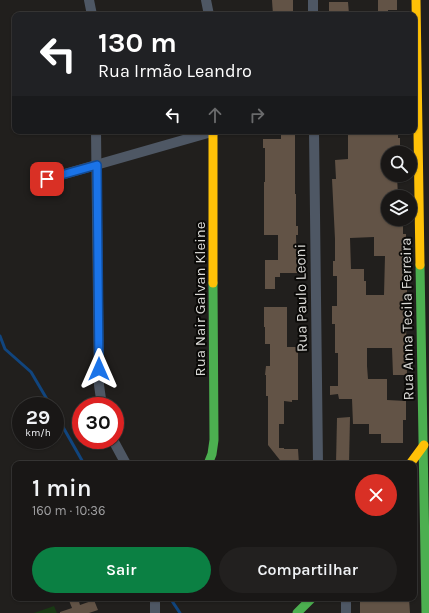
<!DOCTYPE html>
<html lang="pt">
<meta charset="utf-8">
<style>
body{margin:0;font-family:Karla,sans-serif;background:#22201f;color:#f1f3f6;height:100vh;display:flex;flex-direction:column;font-size:15px;white-space:nowrap}
*{box-sizing:border-box;margin:0}
p{font-size:13px;color:#9f9fa1}
.icon{flex:none;width:22px;height:22px;fill:none;stroke:currentColor;stroke-width:2;stroke-linecap:round;stroke-linejoin:round}
.map{position:relative;flex:1;overflow:hidden}
.sheet{position:absolute;left:12px;top:461px;width:405px;height:140px;display:flex;flex-direction:column;background:#191716;border-radius:8px;box-shadow:0 1px 3px #0004,0 0 0 1px #373635}
.sheet>*{flex:none}
.guide{position:absolute;left:12px;top:12px;width:405px;height:122px;border-radius:8px;box-shadow:0 1px 3px #0004,0 0 0 1px #373635;background:#202124;color:#fff;overflow:hidden}
.fabs{position:absolute;left:381px;top:146px;display:grid;gap:8px}
.fabs a{display:grid;place-items:center;width:36px;height:36px;border-radius:50%;background:#191716;box-shadow:0 1px 3px #0004,0 0 0 1px #373635;font-size:20px}
.speed{position:absolute;left:12px;top:397px;display:flex;gap:8px;font-size:20px;font-weight:700;text-align:center}
.speed>*{display:grid;place-content:center;width:52px;height:52px;border-radius:50%;background:#191716;box-shadow:0 1px 3px #0004,0 0 0 1px #373635;line-height:1}
.speed small{font-size:10px;font-weight:400}
.speed .limit{border:6px solid #d22;background:#fff;color:#111}
.pin{position:absolute;display:grid;place-items:center;width:34px;height:34px;color:#fff;margin:-17px;border-radius:8px;box-shadow:0 2px 6px #0006}
.me{position:absolute;width:44px;margin:-22px;rotate:0deg;stroke-linejoin:round;filter:drop-shadow(0 0 3px #0008)}
.turn{display:flex;align-items:center;gap:14px;height:84px;padding:0 20px;font-size:18px}
.turn .icon{width:52px;height:52px;stroke-width:2.5}
.turn b{display:block;font-size:28px;line-height:34px}
.lanes{display:flex;align-items:center;height:38px;padding:0 20px;background:#0003;justify-content:center;gap:20px;direction:ltr}
.lanes .off{opacity:.35}
.round{display:grid;place-items:center;flex:none;width:42px;height:42px;border-radius:21px;background:#22201f}
.headline{display:flex;align-items:center;justify-content:space-between;height:68px;padding:0 20px}
h1{font-size:24px;font-weight:600;line-height:30px}
.primary-button{display:flex;gap:8px;margin-top:auto;padding:8px 20px}
.primary-button a{flex:1;height:46px;border-radius:24px;background:#0b8043;color:#fff;font-size:16px;font-weight:600;line-height:46px;text-align:center}
.primary-button a+a{background:#22201f;color:#f1f3f6}
.map>svg:first-child{display:block}
</style>
<div class="map">
<svg width="429" height="613" viewBox="0 0 429 613">
<rect width="100%" height="100%" fill="#211f1d"/>
<path fill="#193914" d="M 54,606 L 57,613 L 34,613 Z"/>
<g fill="none" stroke-linecap="round" stroke-linejoin="round">
<g stroke="#11457e" stroke-width="3">
<path d="M 0,336 L 5,349 L 31,372 L 51,406"/>
<path d="M 55,413 L 84,464"/>
<path d="M 170,598 L 180,613"/>
</g>
</g>
<g fill="#625346" fill-rule="evenodd">
<path d="M 272,0 L 293,0 L 293,15 L 273,15 Z"/>
<path d="M 378,0 L 397,0 L 397,10 L 388,10 L 388,15 L 378,15 Z"/>
<path d="M 329,2 L 348,2 L 349,14 L 329,14 Z"/>
<path d="M 348,131 L 361,131 L 361,134 L 380,133 L 380,131 L 398,131 L 398,138 L 400,138 L 400,153 L 388,153 L 388,175 L 397,175 L 398,197 L 388,197 L 388,219 L 403,219 L 403,234 L 406,234 L 406,256 L 404,256 L 404,281 L 407,281 L 407,302 L 406,302 L 406,322 L 407,375 L 393,375 L 392,348 L 367,348 L 367,366 L 368,379 L 387,379 L 387,400 L 406,401 L 406,420 L 403,420 L 403,443 L 381,443 L 381,434 L 369,434 L 369,424 L 353,424 L 352,399 L 339,399 L 338,394 L 330,395 L 330,386 L 338,386 L 338,353 L 335,353 L 335,324 L 332,324 L 332,306 L 337,306 L 337,276 L 333,276 L 333,261 L 335,261 L 335,239 L 332,179 L 336,179 L 335,160 L 348,159 ZM 374,237 L 374,256 L 385,256 L 384,295 L 366,295 L 366,281 L 364,281 L 364,269 L 351,269 L 350,238 Z"/>
<path d="M 281,132 L 295,132 L 295,194 L 296,194 L 296,226 L 298,226 L 298,235 L 296,235 L 297,273 L 280,273 L 280,277 L 275,277 L 275,289 L 265,289 L 265,260 L 278,260 L 278,235 L 264,235 L 264,182 L 265,182 L 265,148 L 263,148 L 263,139 L 281,139 Z"/>
<path d="M 264,307 L 287,307 L 287,347 L 298,347 L 298,400 L 292,400 L 292,402 L 284,401 L 284,424 L 279,424 L 279,448 L 284,448 L 284,449 L 298,449 L 299,464 L 283,464 L 268,445 L 268,396 L 266,396 L 266,375 L 265,375 L 266,366 L 270,366 L 270,344 L 265,344 L 265,327 L 264,327 Z"/>
<path d="M 350,417 L 349,464 L 336,464 L 337,418 Z"/>
<path d="M 68,598 L 78,598 L 80,605 L 94,600 L 98,610 L 89,613 L 60,613 L 60,612 L 72,608 Z"/>
<path d="M 374,598 L 409,598 L 410,613 L 360,613 L 360,602 L 374,602 Z"/>
</g>
<g fill="none" stroke-linecap="round" stroke-linejoin="round">
<g stroke="#4e5764" stroke-width="10">
<path d="M 89,0 L 92,15"/>
<path d="M 206,0 L 209,15"/>
<path d="M 313,0 L 313,15"/>
<path d="M 96,131 L 99,385 L 102,406"/>
<path d="M 314,131 L 318,464"/>
<path d="M 47,179 L 215,131"/>
<path d="M 113,440 L 126,464"/>
<path d="M 155,598 L 155,613"/>
<path d="M 346,598 L 346,613"/>
</g>
<g stroke="#4caf50" stroke-width="9">
<path d="M 420,265 L 426,613"/>
<path d="M 208,464 L 212,454 L 214,440 L 213,283"/>
<path d="M 297,613 L 312,598"/>
</g>
<g stroke="#ffc107" stroke-width="9">
<path d="M 416,0 L 420,265"/>
<path d="M 213,131 L 213,283"/>
<path d="M 410,464 L 424,445"/>
</g>
</g>
<g fill="none" stroke-linecap="round" stroke-linejoin="round">
<g stroke="#114b97" stroke-width="10">
<path id="route" d="M 47,179 L 97,165 L 99,369"/>
</g>
<use href="#route" stroke="#1a73e8" stroke-width="7"/>
</g>
<g text-anchor="middle" dominant-baseline="central" stroke-width="4" stroke-linejoin="round" paint-order="stroke">
<g font-size="15" fill="#dbdad7" stroke="#0b0a08">
<text transform="translate(301 298) rotate(-91)">Rua Paulo Leoni</text>
<text transform="translate(200 299) rotate(-90)">Rua Nair Galvan Kleine</text>
<text transform="translate(407 319) rotate(-91)">Rua Anna Tecila Ferreira</text>
</g>
</g>
</svg>
<div class="fabs">
<a><svg class="icon" aria-label="search" viewBox="0 0 24 24"><circle cx="10" cy="10" r="6"/><path d="M15 15l6 6"/></svg></a>
<a><svg class="icon" aria-label="layers" viewBox="0 0 24 24"><path d="M12 4l9 5-9 5-9-5zM3 14l9 5 9-5"/></svg></a>
</div>
<div class="speed"><div>29<small>km/h</small></div><div class="limit">30</div></div>
<div class="pin" style="left:47px;top:179px;background:#d93025"><svg class="icon" aria-label="arrive" viewBox="0 0 24 24"><path d="M6 21V4h12l-3 4 3 4H6"/></svg></div>
<svg class="me" style="left:99px;top:369px" viewBox="-20 -20 40 40"><path d="M0-17L14 15 0 8-14 15z" fill="#1a73e8" stroke="#fff" stroke-width="4"/></svg>
<div class="guide">
<div class="turn"><svg class="icon" aria-label="left" viewBox="0 0 24 24"><path d="M17 20v-9H6M10 6l-5 5 5 5"/></svg><div><b>130 m</b>Rua Irmão Leandro</div></div>
<div class="lanes"><svg class="icon" aria-label="left" viewBox="0 0 24 24"><path d="M17 20v-9H6M10 6l-5 5 5 5"/></svg><svg class="icon off" aria-label="ahead" viewBox="0 0 24 24"><path d="M12 20V5M6 11l6-6 6 6"/></svg><svg class="icon off" aria-label="right" viewBox="0 0 24 24"><path d="M7 20v-9h11M14 6l5 5-5 5"/></svg></div>
</div>
<section class="sheet">
<div class="headline"><div><h1>1 min</h1><p>160 m · 10:36</p></div><a class="round" style="background:#d93025;color:#fff"><svg class="icon" aria-label="close" viewBox="0 0 24 24"><path d="M6 6l12 12M18 6L6 18"/></svg></a></div>
<div class="primary-button"><a>Sair</a><a>Compartilhar</a></div>
</section>
</div>
